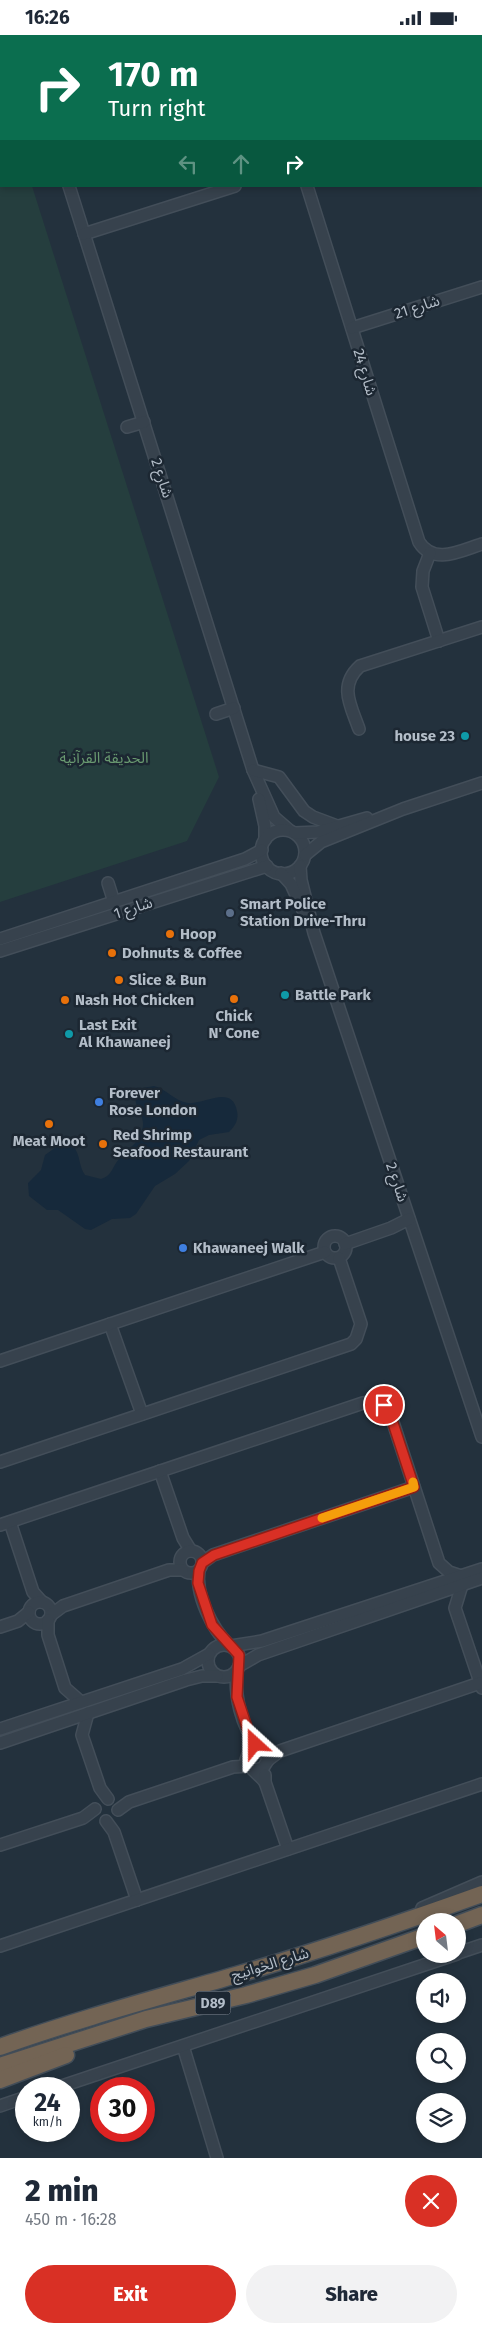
<!DOCTYPE html>
<meta charset="utf-8">
<style>
body{margin:0;font-family:"Fira Sans","Noto Sans Arabic",sans-serif;background:#f2f2f3;color:#1f2937;height:100vh;display:flex;flex-direction:column;font-size:19px;white-space:nowrap}
*{box-sizing:border-box;margin:0}
p{font-size:16px;color:#747a83}
.icon{flex:none;width:28px;height:28px;fill:none;stroke:currentColor;stroke-width:2;stroke-linecap:round;stroke-linejoin:round}
.map{position:relative;height:2123px;overflow:hidden}
.details{display:flex;flex-direction:column;background:#fff;flex:1}
.details>*{flex:none}
.guide{position:absolute;left:0px;top:0px;width:482px;height:152px;box-shadow:0 2px 8px #0003;background:#0b6e4f;color:#fff;overflow:hidden}
.needle{width:32px;rotate:332deg}
.fabs{position:absolute;left:416px;top:1878px;display:grid;gap:10px}
.fabs a{display:grid;place-items:center;width:50px;height:50px;border-radius:50%;background:#fff;box-shadow:0 2px 8px #0003;font-size:25px}
.speed{position:absolute;left:15px;top:2042px;display:flex;gap:10px;font-size:25px;font-weight:700;text-align:center}
.speed>*{display:grid;place-content:center;width:65px;height:65px;border-radius:50%;background:#fff;box-shadow:0 2px 8px #0003;line-height:1}
.speed small{font-size:12px;font-weight:400}
.speed .limit{border:8px solid #d22;background:#fff;color:#111}
.pin{position:absolute;display:grid;place-items:center;width:42px;height:42px;color:#fff;margin:-21px;border:2px solid #fff;border-radius:50%;box-shadow:0 1px 5px #0007}
.me{position:absolute;width:55px;margin:-28px;rotate:336deg;stroke-linejoin:round;filter:drop-shadow(0 0 4px #0008)}
.turn{display:flex;align-items:center;gap:18px;height:105px;padding:0 25px;font-size:22px}
.turn .icon{width:65px;height:65px;stroke-width:2.5}
.turn b{display:block;font-size:35px;line-height:42px}
.lanes{display:flex;align-items:center;height:48px;padding:0 25px;background:#0003;justify-content:center;gap:25px;direction:ltr}
.lanes .off{opacity:.35}
.round{display:grid;place-items:center;flex:none;width:52px;height:52px;border-radius:26px;background:#f2f2f3}
.overview{display:flex;align-items:center;justify-content:space-between;height:85px;padding:0 25px}
h1{font-size:30px;font-weight:800;line-height:38px}
.primary-button{display:flex;gap:10px;margin-top:auto;padding:10px 25px}
.primary-button a{flex:1;height:58px;border-radius:30px;background:#d93025;color:#fff;font-size:20px;font-weight:800;line-height:58px;text-align:center}
.primary-button a+a{background:#f2f2f3;color:#1f2937}
.status{display:flex;justify-content:space-between;align-items:center;height:35px;padding:0 25px;background:#fff;direction:ltr}
.status svg{height:14px;fill:currentColor}
.map>svg:first-child{display:block}
</style>
<div class="status"><b>16:26</b><svg viewBox="0 0 49 12"><path d="M0 12V9h3v3zM5 12V6h3v6zM10 12V3h3v9zM15 12V0h3v12zM26 1h20v11H26zM47 4h2v5h-2z"/></svg></div>
<div class="map">
<svg width="482" height="2123" viewBox="0 0 482 2123">
<rect width="100%" height="100%" fill="#23313d"/>
<path fill="#253e3e" d="M 0,52 L 1,151 L 32,151 L 219,742 L 187,806 L 0,867 Z"/>
<path fill="#16293b" d="M 154,1051 C 167,1054 174,1066 188,1068 C 204,1070 232,1049 237,1076 C 239,1085 235,1091 229,1097 L 209,1100 L 199,1105 L 189,1126 L 175,1139 L 155,1151 L 136,1179 L 130,1183 L 112,1184 L 91,1195 L 85,1194 L 58,1175 L 47,1175 L 29,1161 L 28,1148 L 41,1135 L 45,1120 L 59,1110 L 73,1111 C 81,1120 78,1130 85,1140 L 101,1144 C 112,1141 112,1132 119,1124 C 128,1112 141,1109 143,1090 C 144,1079 133,1071 136,1060 L 143,1053 Z"/>
<g fill="none" stroke-linecap="round" stroke-linejoin="round">
<g stroke="#434e59" stroke-width="14">
<g id="minor">
<path d="M 21,0 L 21,1"/>
<path d="M 259,0 L 260,1"/>
<path d="M 69,151 L 253,735 L 274,782 L 289,795"/>
<path d="M 307,151 L 419,507 C 434,531 462,515 482,509"/>
<path d="M 84,199 L 235,151"/>
<path d="M 352,293 L 482,252"/>
<path d="M 127,392 L 144,387"/>
<path d="M 430,518 L 423,536 L 422,552 L 439,606"/>
<path d="M 216,679 L 234,673"/>
<path d="M 359,694 C 351,671 338,651 360,631 L 482,592"/>
<path d="M 253,735 L 279,742 L 304,776 L 313,782 L 337,791"/>
<path d="M 259,764 L 265,791 L 265,805"/>
<circle cx="283" cy="817" r="22"/>
<path d="M 295,798 L 318,797 L 367,783"/>
<path d="M 305,820 L 321,807 L 403,774 L 482,748"/>
<path d="M 300,831 L 301,845 L 314,898 L 482,1402"/>
<path d="M 281,838 L 291,849 L 303,875"/>
<path d="M 108,848 L 114,867"/>
<path d="M 0,904 L 245,824 L 262,815"/>
<path d="M 0,916 L 267,831"/>
<circle cx="335" cy="1212" r="11"/>
<path d="M 345,1209 L 391,1193 L 409,1184"/>
<path d="M 110,1289 L 142,1379"/>
<path d="M 0,1326 L 325,1217"/>
<path d="M 0,1427 L 351,1309 L 356,1304 L 361,1289 L 339,1223"/>
<path d="M 160,1436 L 183,1503 L 191,1516"/>
<path d="M 10,1487 L 33,1557 L 42,1567"/>
<path d="M 0,1490 L 363,1368 L 377,1366 L 389,1375 L 439,1528 L 449,1537 L 461,1541"/>
<circle cx="191" cy="1527" r="11"/>
<path d="M 202,1528 L 213,1520 L 414,1452"/>
<path d="M 199,1535 C 195,1559 212,1594 229,1610"/>
<path d="M 462,1550 L 455,1573 L 482,1653"/>
<circle cx="40" cy="1578" r="11"/>
<path d="M 51,1580 L 63,1571 L 169,1535 L 182,1535"/>
<path d="M 48,1585 L 48,1600 L 65,1653 L 81,1667"/>
<path d="M 0,1592 L 18,1586 L 29,1577"/>
<circle cx="224" cy="1626" r="16"/>
<path d="M 231,1611 L 262,1606 L 482,1534"/>
<path d="M 239,1631 L 258,1620 L 482,1543"/>
<path d="M 237,1635 C 234,1660 241,1691 258,1712"/>
<path d="M 88,1678 L 82,1700 L 100,1753 L 108,1764"/>
<path d="M 0,1694 L 182,1634 L 209,1619"/>
<path d="M 0,1708 L 186,1645 L 202,1641 L 217,1641"/>
<path d="M 268,1725 L 280,1716 L 480,1648"/>
<path d="M 255,1735 L 263,1733 L 268,1725 L 265,1716 L 258,1712 L 249,1716 L 246,1725 C 249,1734 259,1739 265,1747"/>
<path d="M 265,1740 L 265,1747 L 288,1814"/>
<path d="M 118,1775 L 129,1767 L 233,1732 L 249,1731"/>
<path d="M 106,1786 L 114,1797 L 137,1865"/>
<path d="M 0,1810 L 83,1783 L 95,1774"/>
<path d="M 422,1873 L 482,1847"/>
<path d="M 0,1911 L 482,1749"/>
<path d="M 458,1918 L 482,1910"/>
<path d="M 183,2011 L 217,2123"/>
<path d="M 53,2054 L 457,1919"/>
<path d="M 0,2071 L 26,2062"/>
</g>
</g>
<g stroke="#424d58" stroke-width="19">
<g id="highway">
<path d="M 458,1889 L 482,1880"/>
<path d="M 0,2012 C 78,1984 157,1963 236,1940 C 319,1916 401,1888 482,1859"/>
<path d="M 0,2031 L 146,1984 L 246,1960 L 315,1940 L 425,1901"/>
<path d="M 0,2045 L 66,2020"/>
</g>
</g>
<use href="#minor" stroke="#37424d" stroke-width="11"/>
<use href="#highway" stroke="#736454" stroke-width="16"/>
</g>
<g fill="none" stroke-linecap="round" stroke-linejoin="round">
<g stroke="#8d1f18" stroke-width="12">
<path id="route" d="M 255,1709 L 250,1701 L 237,1662 L 239,1620 L 212,1590 L 198,1548 L 199,1536 L 202,1528 L 214,1520 L 414,1452 L 391,1382 L 384,1370"/>
</g>
<use href="#route" stroke="#d93025" stroke-width="9"/>
<path stroke="#f59e0b" stroke-width="9" d="M 322,1483 L 414,1452 L 413,1447"/>
</g>
<g fill="#0f9aa8" stroke="#1c2732" stroke-width="2">
<circle cx="465" cy="701" r="5"/>
<circle cx="285" cy="960" r="5"/>
<circle cx="69" cy="999" r="5"/>
</g>
<circle fill="#5c6f8a" stroke="#1c2732" stroke-width="2" cx="230" cy="878" r="5"/>
<g fill="#e8710a" stroke="#1c2732" stroke-width="2">
<circle cx="170" cy="899" r="5"/>
<circle cx="112" cy="918" r="5"/>
<circle cx="119" cy="945" r="5"/>
<circle cx="234" cy="964" r="5"/>
<circle cx="65" cy="965" r="5"/>
<circle cx="49" cy="1089" r="5"/>
<circle cx="103" cy="1109" r="5"/>
</g>
<g fill="#3f7fe0" stroke="#1c2732" stroke-width="2">
<circle cx="99" cy="1067" r="5"/>
<circle cx="183" cy="1213" r="5"/>
</g>
<g text-anchor="middle" dominant-baseline="central" stroke-width="5" stroke-linejoin="round" paint-order="stroke">
<rect fill="#1c2732" stroke="#86909b" stroke-width="1" x="195.5" y="1956.5" width="35" height="23" rx="4"/>
<g font-size="14" font-weight="bold" fill="#b3bdc8">
<text x="213" y="1968">D89</text>
</g>
<g font-size="15" fill="#b3bdc8" stroke="#1c2732">
<text transform="translate(417 272) rotate(-18)">شارع 21</text>
<text transform="translate(365 337) rotate(73)">شارع 24</text>
<text transform="translate(162 443) rotate(72)">شارع 2</text>
<text transform="translate(133 873) rotate(-18)">شارع 1</text>
<text transform="translate(397 1147) rotate(71)">شارع 2</text>
<text transform="translate(270 1929) rotate(-17)">شارع الخوانيج</text>
</g>
<g font-size="15" font-weight="bold" fill="#b3bdc8" stroke="#1c2732" text-anchor="start">
<text x="455" y="701" text-anchor="end">house 23</text>
<text x="240" y="869">Smart Police<tspan x="240" dy="17">Station Drive-Thru</tspan></text>
<text x="180" y="899">Hoop</text>
<text x="122" y="918">Dohnuts &amp; Coffee</text>
<text x="129" y="945">Slice &amp; Bun</text>
<text x="295" y="960">Battle Park</text>
<text x="75" y="965">Nash Hot Chicken</text>
<text x="234" y="981" text-anchor="middle">Chick<tspan x="234" dy="17">N' Cone</tspan></text>
<text x="79" y="990">Last Exit<tspan x="79" dy="17">Al Khawaneej</tspan></text>
<text x="109" y="1058">Forever<tspan x="109" dy="17">Rose London</tspan></text>
<text x="113" y="1100">Red Shrimp<tspan x="113" dy="17">Seafood Restaurant</tspan></text>
<text x="49" y="1106" text-anchor="middle">Meat Moot</text>
<text x="193" y="1213">Khawaneej Walk</text>
</g>
<g font-size="15" fill="#699970" stroke="#1c2732">
<text x="104" y="723">الحديقة القرآنية</text>
</g>
</g>
</svg>
<div class="fabs">
<a><svg class="needle" viewBox="-14 -14 28 28"><path d="M0-13l5 13h-10z" fill="#e53935"/><path d="M0 13l5-13h-10z" fill="#747a83"/></svg></a>
<a><svg class="icon" aria-label="sound" viewBox="0 0 24 24"><path d="M4 9h4l5-4v14l-5-4H4zM17 9q2 3 0 6"/></svg></a>
<a><svg class="icon" aria-label="search" viewBox="0 0 24 24"><circle cx="10" cy="10" r="6"/><path d="M15 15l6 6"/></svg></a>
<a><svg class="icon" aria-label="layers" viewBox="0 0 24 24"><path d="M12 4l9 5-9 5-9-5zM3 14l9 5 9-5"/></svg></a>
</div>
<div class="speed"><div>24<small>km/h</small></div><div class="limit">30</div></div>
<div class="pin" style="left:384px;top:1370px;background:#d93025"><svg class="icon" aria-label="arrive" viewBox="0 0 24 24"><path d="M6 21V4h12l-3 4 3 4H6"/></svg></div>
<svg class="me" style="left:255px;top:1709px" viewBox="-20 -20 40 40"><path d="M0-17L14 15 0 8-14 15z" fill="#d93025" stroke="#fff" stroke-width="4"/></svg>
<div class="guide">
<div class="turn"><svg class="icon" aria-label="right" viewBox="0 0 24 24"><path d="M7 20v-9h11M14 6l5 5-5 5"/></svg><div><b>170 m</b>Turn right</div></div>
<div class="lanes"><svg class="icon off" aria-label="left" viewBox="0 0 24 24"><path d="M17 20v-9H6M10 6l-5 5 5 5"/></svg><svg class="icon off" aria-label="ahead" viewBox="0 0 24 24"><path d="M12 20V5M6 11l6-6 6 6"/></svg><svg class="icon" aria-label="right" viewBox="0 0 24 24"><path d="M7 20v-9h11M14 6l5 5-5 5"/></svg></div>
</div>
</div>
<section class="details">
<div class="overview"><div><h1>2 min</h1><p>450 m · 16:28</p></div><a class="round" style="background:#d93025;color:#fff"><svg class="icon" aria-label="close" viewBox="0 0 24 24"><path d="M6 6l12 12M18 6L6 18"/></svg></a></div>
<div class="primary-button"><a>Exit</a><a>Share</a></div>
</section>
